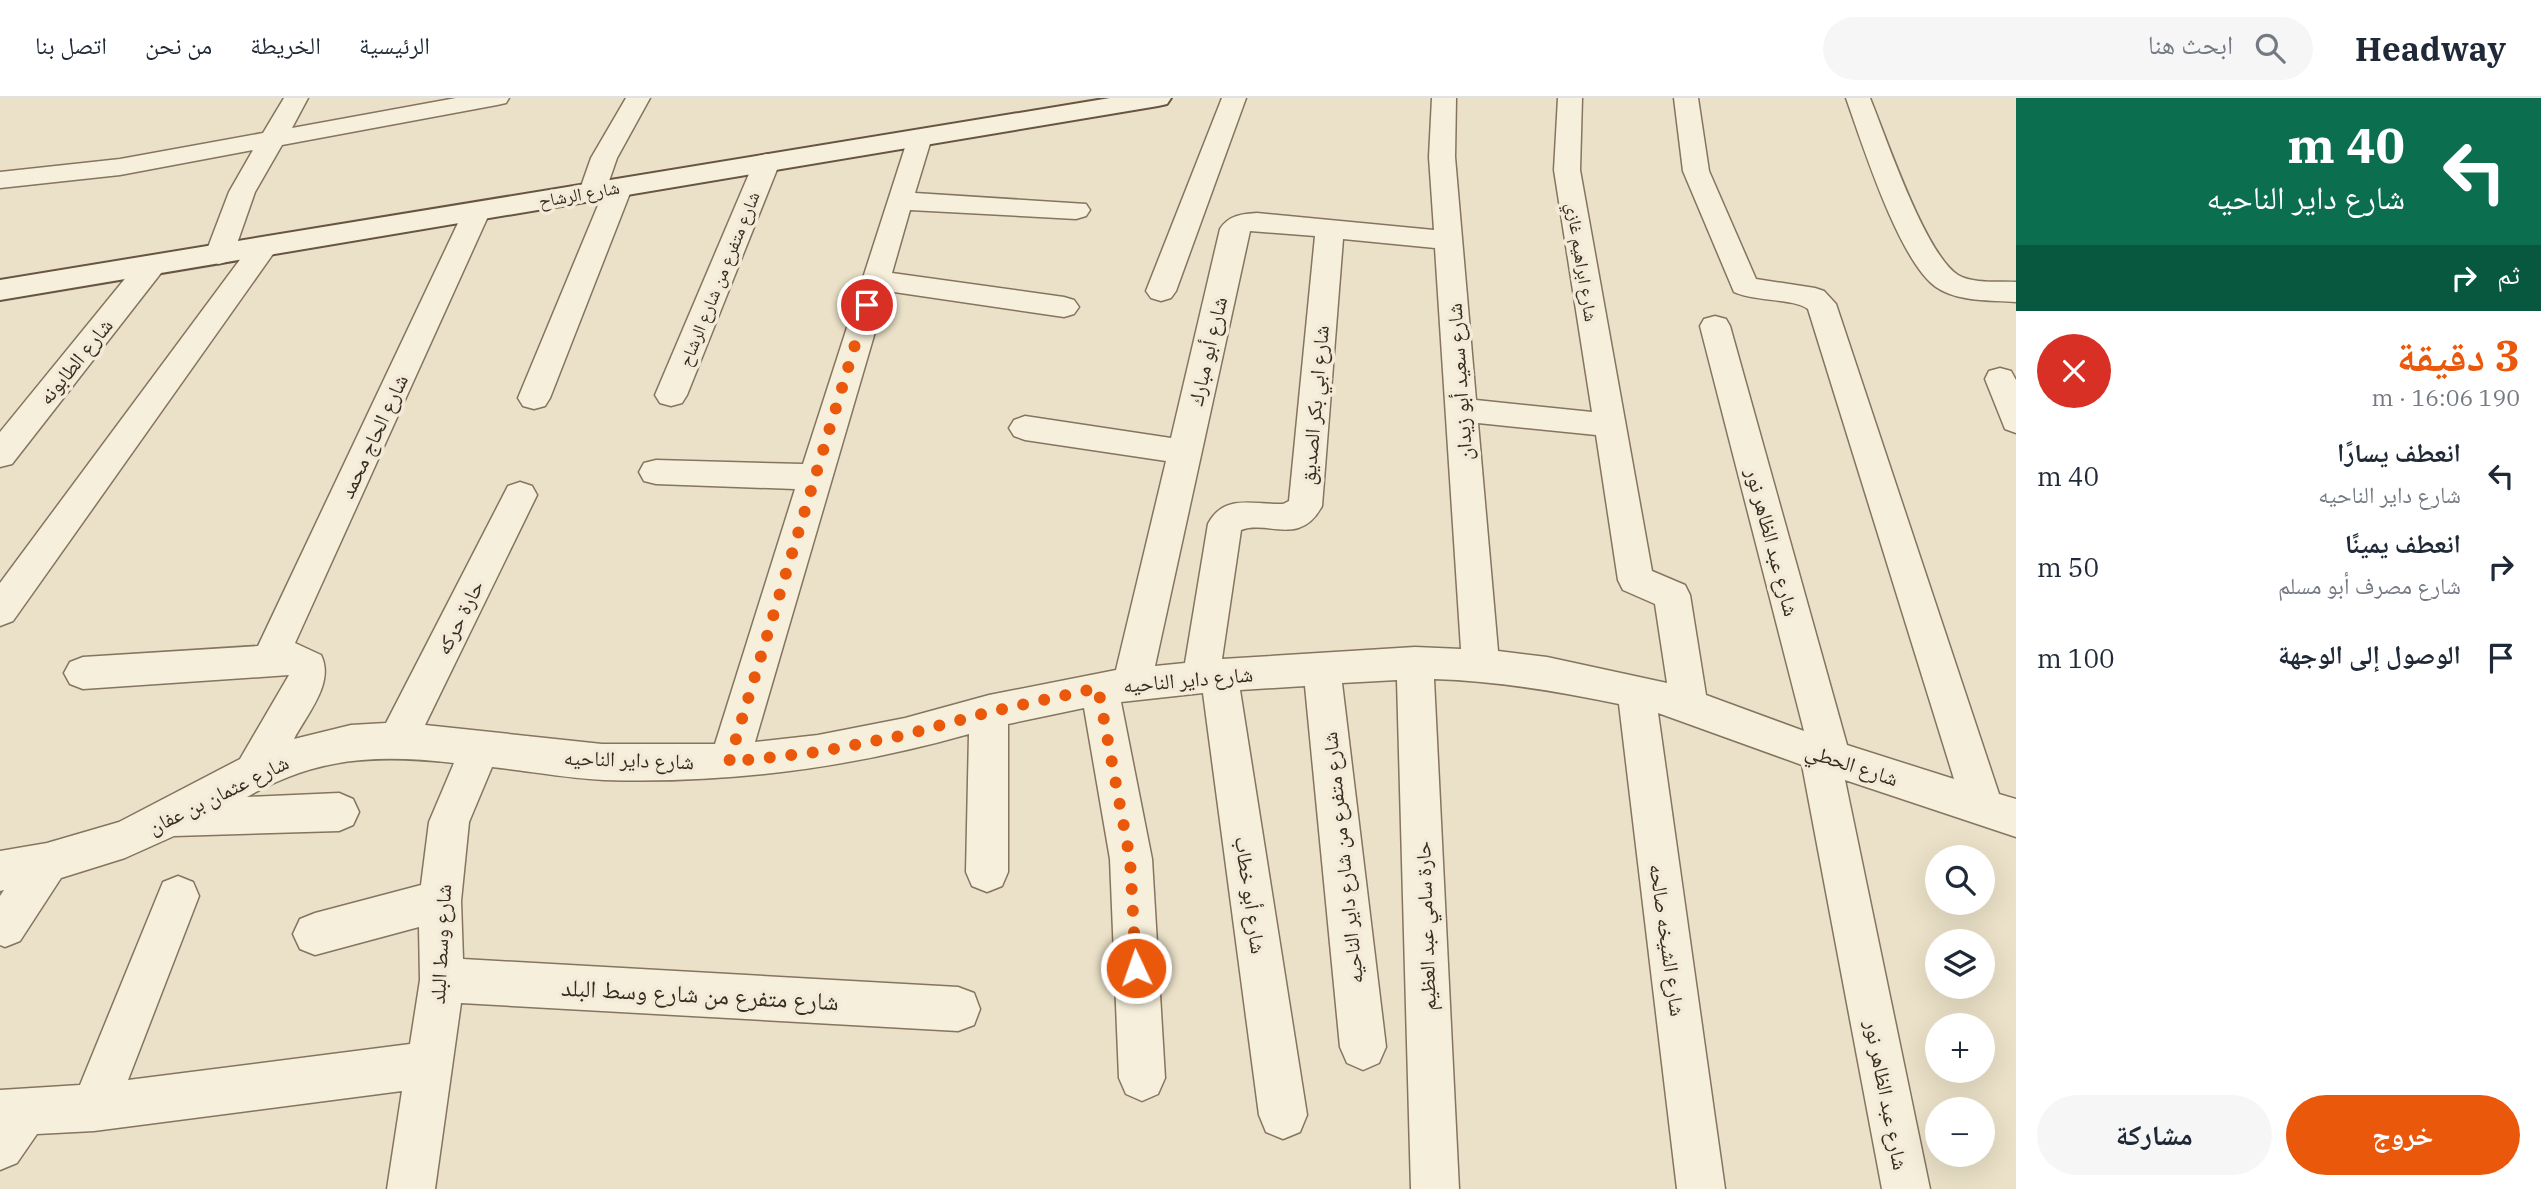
<!DOCTYPE html>
<html lang="ar">
<meta charset="utf-8">
<style>
body{margin:0;font-family:"IBM Plex Serif","Noto Naskh Arabic",serif;background:#f6f6f7;color:#1f2937;direction:rtl;height:100vh;display:flex;flex-direction:column;font-size:26px;white-space:nowrap}
*{box-sizing:border-box;margin:0}
p{font-size:23px;color:#747a83}
.icon{flex:none;width:38px;height:38px;fill:none;stroke:currentColor;stroke-width:2;stroke-linecap:round;stroke-linejoin:round}
.map{position:relative;flex:1;overflow:hidden;direction:ltr}
.drawer{display:flex;flex-direction:column;background:#fff;width:525px}
.drawer>*{flex:none}
.banner{background:#0b6e4f;color:#fff;overflow:hidden}
.controls{position:absolute;left:1925px;top:747px;display:grid;gap:14px}
.controls a{display:grid;place-items:center;width:70px;height:70px;border-radius:50%;background:#fff;box-shadow:0 7px 28px #0002;font-size:35px}
.pin{position:absolute;display:grid;place-items:center;width:60px;height:60px;color:#fff;margin:-30px;border:4px solid #fff;border-radius:50%;box-shadow:0 2px 7px #0007}
.me{position:absolute;width:77px;margin:-38px;rotate:357deg;stroke-linejoin:round;filter:drop-shadow(0 0 5px #0008)}
.turn{display:flex;align-items:center;gap:24px;height:147px;padding:0 21px;font-size:32px}
.turn .icon{width:91px;height:91px;stroke-width:2.5}
.turn b{display:block;font-size:49px;line-height:60px}
.then{display:flex;align-items:center;height:66px;padding:0 21px;background:#0003;gap:14px;font-size:26px}
.round{display:grid;place-items:center;flex:none;width:74px;height:74px;border-radius:37px;background:#f6f6f7}
.summary{display:flex;align-items:center;justify-content:space-between;height:119px;padding:0 21px}
h1{font-size:42px;font-weight:800;line-height:52px;color:#ea580c}
.action{display:flex;gap:14px;margin-top:auto;padding:14px 21px}
.action a{flex:1;height:80px;border-radius:42px;background:#ea580c;color:#fff;font-size:28px;font-weight:800;line-height:80px;text-align:center}
.action a+a{background:#f6f6f7;color:#1f2937}
ul{padding:0;list-style:none}
li{display:flex;align-items:center;gap:21px;height:91px;padding:0 21px}
li div{flex:1}
li b{display:block;font-size:26px}
li em{font-style:normal}
header{display:flex;align-items:center;gap:42px;box-sizing:border-box;height:98px;padding:0 35px;background:#fff;border-bottom:2px solid #e0e1e3}
header strong{font-size:33px}
nav{display:flex;gap:38px;margin-inline-start:auto;font-size:24px}
.search{width:490px;height:63px;background:#f6f6f7;display:flex;align-items:center;gap:18px;box-sizing:border-box;padding:0 24px;border-radius:38px;color:#747a83;font-size:26px}
main{display:flex;flex:1;min-height:0}
.map>svg:first-child{display:block}
</style>
<header>
<strong>Headway</strong>
<div class="search"><svg class="icon" aria-label="search" viewBox="0 0 24 24"><circle cx="10" cy="10" r="6"/><path d="M15 15l6 6"/></svg>ابحث هنا</div>
<nav><a>الرئيسية</a><a>الخريطة</a><a>من نحن</a><a>اتصل بنا</a></nav>
</header>
<main>
<section class="drawer">
<div class="banner">
<div class="turn"><svg class="icon" aria-label="left" viewBox="0 0 24 24"><path d="M17 20v-9H6M10 6l-5 5 5 5"/></svg><div><b>40 m</b>شارع داير الناحيه</div></div>
<div class="then">ثم<svg class="icon" aria-label="right" viewBox="0 0 24 24"><path d="M7 20v-9h11M14 6l5 5-5 5"/></svg></div>
</div>
<div class="summary"><div><h1>3 دقيقة</h1><p>190 m · 16:06</p></div><a class="round" style="background:#d93025;color:#fff"><svg class="icon" aria-label="close" viewBox="0 0 24 24"><path d="M6 6l12 12M18 6L6 18"/></svg></a></div>
<ul>
<li><svg class="icon" aria-label="left" viewBox="0 0 24 24"><path d="M17 20v-9H6M10 6l-5 5 5 5"/></svg><div><b>انعطف يسارًا</b><p>شارع داير الناحيه</p></div><em>40 m</em></li>
<li><svg class="icon" aria-label="right" viewBox="0 0 24 24"><path d="M7 20v-9h11M14 6l5 5-5 5"/></svg><div><b>انعطف يمينًا</b><p>شارع مصرف أبو مسلم</p></div><em>50 m</em></li>
<li><svg class="icon" aria-label="arrive" viewBox="0 0 24 24"><path d="M6 21V4h12l-3 4 3 4H6"/></svg><div><b>الوصول إلى الوجهة</b></div><em>100 m</em></li>
</ul>
<div class="action"><a>خروج</a><a>مشاركة</a></div>
</section>
<div class="map">
<svg width="2016" height="1091" viewBox="0 0 2016 1091">
<rect width="100%" height="100%" fill="#ebe1c8"/>
<g fill="none" stroke-linecap="round" stroke-linejoin="round">
<g stroke="#85745f" stroke-width="3">
<g id="street">
<path d="M 284,0 L 308,0 L 292,30 L 456,0 L 509,0 L 506,5 L 497,7 L 282,47 L 255,94 L 233,157 L 229,163 L 219,166 L 209,163 L 205,157 L 229,94 L 253,52 L 120,77 L 0,90 L 0,74 L 120,61 L 263,35 Z"/>
<path d="M 626,0 L 650,0 L 617,60 L 608,86 L 619,82 L 628,84 L 632,90 L 550,300 L 545,308 L 534,311 L 523,308 L 518,300 L 601,100 L 582,100 L 579,94 L 591,60 Z"/>
<path d="M 1222,0 L 1246,0 L 1176,193 L 1171,200 L 1161,203 L 1151,200 L 1146,193 Z"/>
<path d="M 1432,0 L 1456,0 L 1455,59 L 1476,302 L 1592,314 L 1554,72 L 1558,0 L 1582,0 L 1580,72 L 1652,473 L 1685,487 L 1690,497 L 1706,597 L 1804,633 L 1700,228 L 1704,221 L 1715,218 L 1726,221 L 1730,228 L 1847,647 L 1954,681 L 1808,211 C 1794,200 1755,204 1734,194 L 1683,73 L 1674,0 L 1698,0 L 1709,73 L 1756,181 L 1815,190 L 1824,193 L 1836,206 L 1999,696 L 2016,701 L 2016,739 L 1845,682 L 1930,1091 L 1882,1091 L 1802,667 L 1658,615 L 1725,1091 L 1677,1091 L 1619,606 C 1557,593 1497,583 1434,581 L 1459,1091 L 1411,1091 L 1397,582 L 1342,585 L 1386,949 L 1379,965 L 1363,972 L 1347,965 L 1340,949 L 1305,588 L 1240,592 L 1307,1017 L 1300,1034 L 1283,1041 L 1266,1034 L 1259,1017 L 1203,595 L 1121,604 L 1152,761 L 1165,980 L 1158,996 L 1142,1003 L 1126,996 L 1119,980 L 1110,761 L 1084,610 L 1008,626 L 1008,774 L 1002,788 L 987,794 L 972,788 L 966,774 L 969,636 C 849,670 729,686 604,682 C 567,680 529,673 492,669 L 469,724 L 461,803 L 463,861 L 958,889 L 974,895 L 980,911 L 974,927 L 958,933 L 461,905 L 435,1091 L 387,1091 L 402,993 L 94,1033 L 37,1036 L 17,1065 L 0,1072 L 0,992 L 80,987 L 163,784 L 178,778 L 193,784 L 199,798 L 128,982 L 410,946 L 420,882 L 419,829 L 315,857 L 300,851 L 293,836 L 300,821 L 315,815 L 421,787 L 429,724 L 454,665 C 377,656 316,659 247,699 L 339,695 L 353,701 L 359,714 L 353,727 L 339,733 L 174,738 L 125,760 L 61,780 L 20,843 L 5,849 L 0,847 L 0,798 L 4,792 L 0,793 L 0,753 L 47,745 L 119,724 L 240,661 L 289,577 L 83,591 L 70,586 L 64,575 L 70,564 L 83,559 L 258,548 L 466,108 L 476,105 L 486,108 L 490,114 L 295,545 L 321,557 C 335,585 307,616 294,641 L 351,627 L 386,625 L 508,388 L 520,384 L 532,388 L 537,397 L 425,627 L 602,646 L 715,646 L 795,391 L 656,386 L 644,383 L 639,374 L 644,365 L 656,362 L 803,366 L 910,34 L 928,34 L 932,39 L 915,95 L 1086,106 L 1090,112 L 1086,118 L 1076,121 L 910,112 L 892,175 L 1064,199 L 1074,202 L 1079,209 L 1074,216 L 1064,219 L 887,193 L 755,644 L 818,637 L 905,620 L 989,597 L 1116,572 L 1166,363 L 1025,342 L 1014,338 L 1009,330 L 1014,322 L 1025,318 L 1171,340 L 1220,131 C 1229,117 1242,116 1257,115 L 1434,132 L 1429,59 ZM 1250,133 L 1315,138 L 1289,403 L 1283,406 C 1254,407 1224,395 1208,426 L 1185,565 L 1155,568 ZM 1343,141 L 1435,150 L 1461,551 L 1415,549 L 1222,561 L 1241,432 C 1269,422 1300,449 1322,408 ZM 1478,325 L 1596,337 L 1618,482 L 1623,492 L 1655,506 L 1667,585 L 1547,559 L 1498,553 Z"/>
<path d="M 1846,0 L 1870,0 C 1886,39 1925,156 1958,177 C 1973,186 1999,183 2016,184 L 2016,204 C 1992,202 1957,204 1936,189 C 1899,163 1862,45 1846,0 Z"/>
<path d="M 767,56 L 776,58 L 780,64 L 687,297 L 682,305 L 671,308 L 660,305 L 655,297 L 754,64 L 758,58 Z"/>
<path d="M 263,141 L 273,144 L 277,150 L 273,156 L 13,523 L 0,528 L 0,485 L 253,144 Z"/>
<path d="M 151,159 L 161,161 L 165,168 L 161,175 L 12,366 L 0,369 L 0,334 L 141,161 Z"/>
<path d="M 2000,270 L 2011,273 L 2016,282 L 2016,335 L 2005,331 L 1985,281 L 1989,273 Z"/>
</g>
</g>
<g stroke="#675542" stroke-width="4">
<path id="secondary" d="M 1110,0 L 1171,0 L 1167,6 L 1158,8 L 0,202 L 0,182 Z"/>
</g>
<use href="#street" fill="#f6efdb" fill-rule="evenodd"/>
<use href="#secondary" fill="#f6efdb" fill-rule="evenodd"/>
</g>
<g fill="none" stroke-linecap="round" stroke-linejoin="round">
<path stroke="#ea580c" stroke-width="12" stroke-dasharray="0 21.6" d="M 867,207 L 729,664 L 818,654 L 905,637 L 989,614 L 1098,590 L 1130,761 L 1136,870"/>
</g>
<g text-anchor="middle" dominant-baseline="central" stroke-width="7" stroke-linejoin="round" paint-order="stroke">
<g font-size="18" fill="#372c21" stroke="#f3ebd7">
<text transform="translate(579 96) rotate(-10)">شارع الرشاح</text>
<text transform="translate(1582 164) rotate(81)">شارع ابراهيم غازي</text>
<text transform="translate(719 181) rotate(-68)">شارع متفرع من شارع الرشاح</text>
</g>
<g font-size="21" fill="#372c21" stroke="#f3ebd7">
<text transform="translate(1207 253) rotate(-77)">شارع أبو مبارك</text>
<text transform="translate(75 263) rotate(-51)">شارع الطابونه</text>
<text transform="translate(1459 284) rotate(-94)">شارع سعيد أبو زيدان</text>
<text transform="translate(1314 307) rotate(-85)">شارع ابي بكر الصديق</text>
<text transform="translate(373 338) rotate(-65)">شارع الحاج محمد</text>
<text transform="translate(1773 444) rotate(75)">شارع عبد الظاهر نور</text>
<text transform="translate(459 519) rotate(-63)">حارة حركه</text>
<text transform="translate(1188 581) rotate(-5)">شارع داير الناحيه</text>
<text transform="translate(629 661) rotate(2)">شارع داير الناحيه</text>
<text transform="translate(1852 666) rotate(18)">شارع الحطي</text>
<text transform="translate(218 696) rotate(-26)">شارع عثمان بن عفان</text>
<text transform="translate(1342 760) rotate(-96)">شارع متفرع من شارع داير الناحيه</text>
<text transform="translate(1251 797) rotate(82)">شارع أبو خطاب</text>
<text transform="translate(1425 828) rotate(-92)">حارة سامي عبد العظيم</text>
<text transform="translate(1668 842) rotate(82)">شارع الشيخه صالحه</text>
<text transform="translate(440 846) rotate(-87)">شارع وسط البلد</text>
<text transform="translate(1887 997) rotate(79)">شارع عبد الظاهر نور</text>
</g>
<g font-size="24" fill="#372c21" stroke="#f3ebd7">
<text transform="translate(700 896) rotate(3)">شارع متفرع من شارع وسط البلد</text>
</g>
</g>
</svg>
<div class="controls">
<a><svg class="icon" aria-label="search" viewBox="0 0 24 24"><circle cx="10" cy="10" r="6"/><path d="M15 15l6 6"/></svg></a>
<a><svg class="icon" aria-label="layers" viewBox="0 0 24 24"><path d="M12 4l9 5-9 5-9-5zM3 14l9 5 9-5"/></svg></a>
<a>+</a>
<a>−</a>
</div>
<div class="pin" style="left:867px;top:207px;background:#d93025"><svg class="icon" aria-label="arrive" viewBox="0 0 24 24"><path d="M6 21V4h12l-3 4 3 4H6"/></svg></div>
<svg class="me" style="left:1136px;top:870px" viewBox="-20 -20 40 40"><circle r="17" fill="#ea580c" stroke="#fff" stroke-width="3"/><path d="M0-11L8 9 0 5-8 9z" fill="#fff"/></svg>
</div>
</main>
